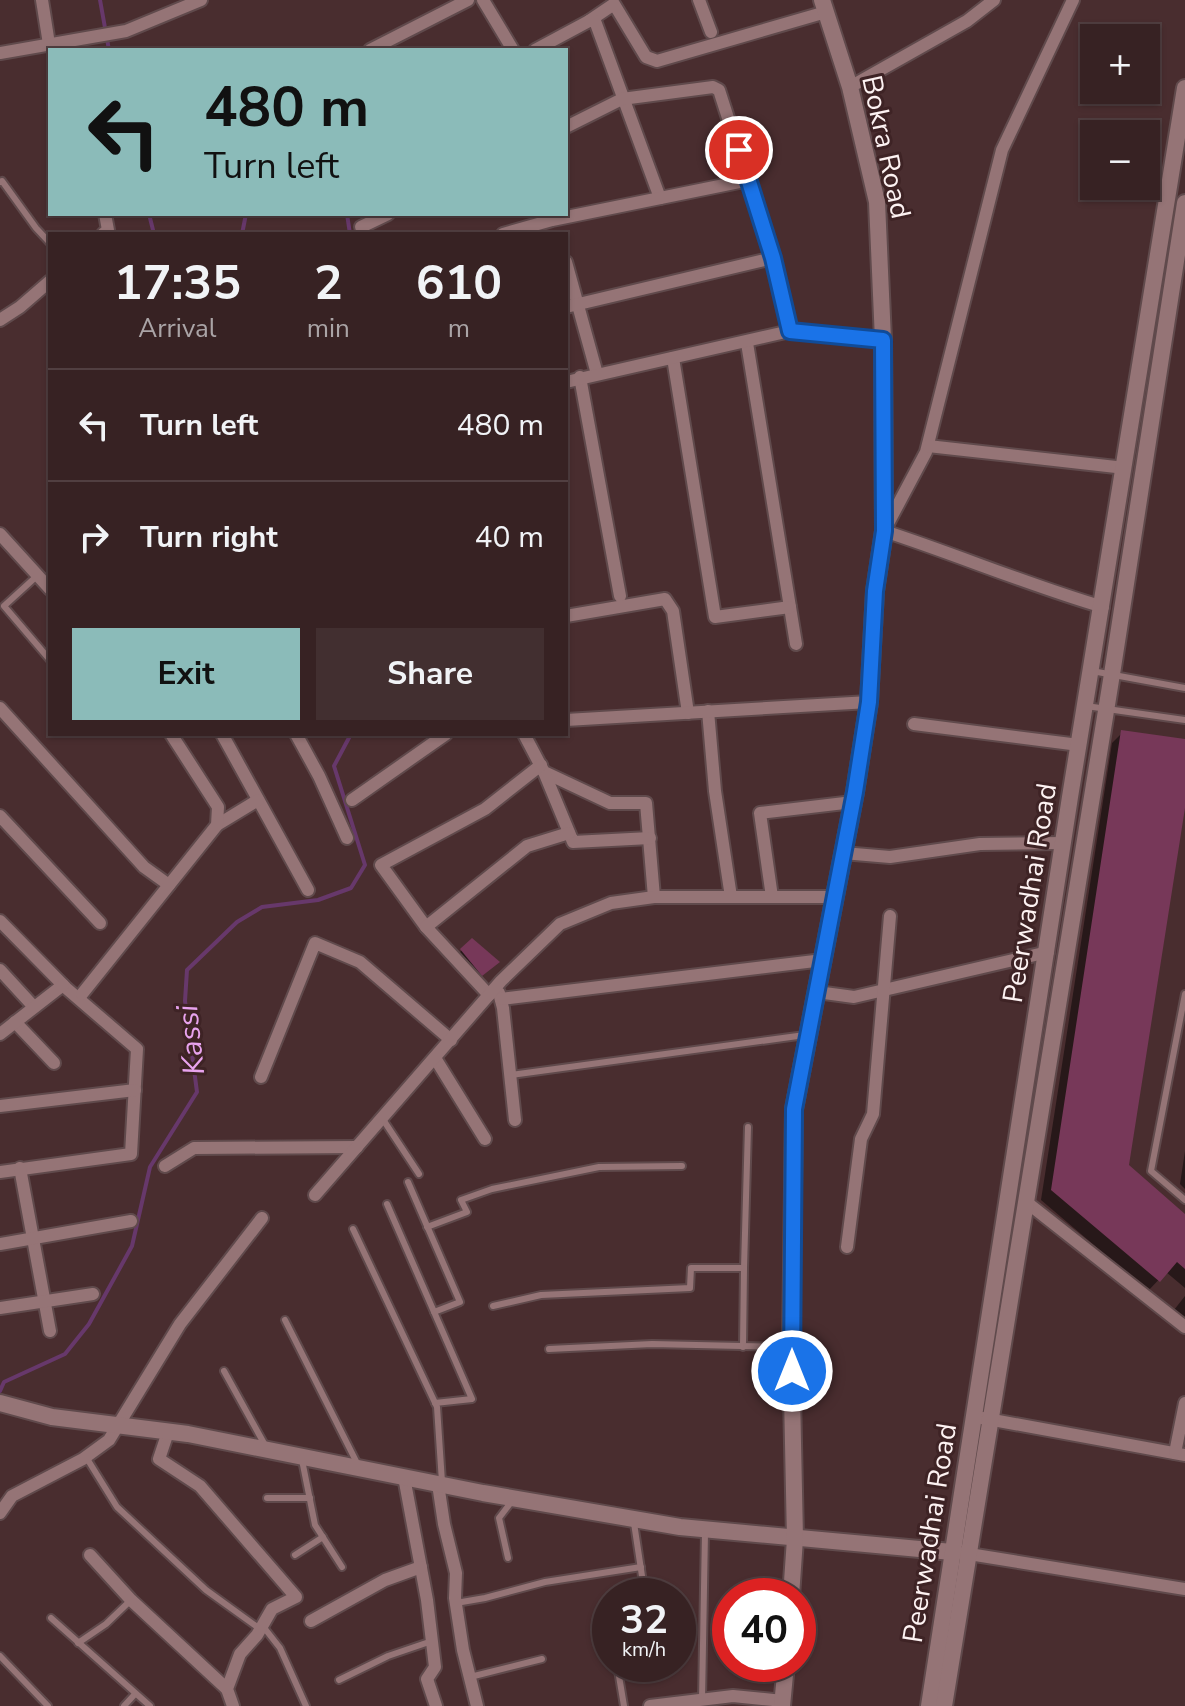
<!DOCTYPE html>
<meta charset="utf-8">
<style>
body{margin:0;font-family:"Nunito Sans",sans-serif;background:#422f30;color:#f1f3f6;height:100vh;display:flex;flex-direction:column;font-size:30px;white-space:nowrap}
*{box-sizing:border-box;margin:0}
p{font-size:26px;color:#aaa4a6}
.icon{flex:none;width:44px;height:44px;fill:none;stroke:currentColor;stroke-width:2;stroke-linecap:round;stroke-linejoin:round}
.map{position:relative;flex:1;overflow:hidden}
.sheet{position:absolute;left:48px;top:232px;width:520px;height:504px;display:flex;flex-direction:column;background:#372223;border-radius:0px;box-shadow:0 2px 6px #0004,0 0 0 2px #513f41}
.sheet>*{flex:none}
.guide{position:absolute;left:48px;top:48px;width:520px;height:168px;border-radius:0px;box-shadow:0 2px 6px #0004,0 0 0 2px #513f41;background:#8bbbb9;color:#111;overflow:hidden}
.tools{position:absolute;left:1080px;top:24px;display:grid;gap:16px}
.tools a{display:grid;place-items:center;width:80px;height:80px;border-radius:0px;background:#372223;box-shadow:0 2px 6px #0004,0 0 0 2px #513f41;font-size:40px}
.speed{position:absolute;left:592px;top:1578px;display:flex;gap:16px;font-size:40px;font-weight:700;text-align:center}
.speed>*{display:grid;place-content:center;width:104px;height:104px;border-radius:50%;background:#372223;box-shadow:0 2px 6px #0004,0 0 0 2px #513f41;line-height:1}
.speed small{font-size:20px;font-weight:400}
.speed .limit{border:12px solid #d22;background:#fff;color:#111}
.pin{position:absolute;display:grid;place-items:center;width:68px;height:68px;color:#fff;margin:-34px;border:4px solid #fff;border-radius:50%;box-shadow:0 2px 8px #0007}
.me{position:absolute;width:88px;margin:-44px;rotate:0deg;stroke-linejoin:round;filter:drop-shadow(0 0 6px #0008)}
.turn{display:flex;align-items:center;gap:28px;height:168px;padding:0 24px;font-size:36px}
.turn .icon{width:104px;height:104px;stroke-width:2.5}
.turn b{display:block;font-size:56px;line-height:68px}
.eta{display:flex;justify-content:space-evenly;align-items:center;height:136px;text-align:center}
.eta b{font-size:48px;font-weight:700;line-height:56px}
.button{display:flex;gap:16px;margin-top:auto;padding:16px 24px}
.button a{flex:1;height:92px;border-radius:0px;background:#8bbbb9;color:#111;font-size:32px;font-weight:700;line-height:92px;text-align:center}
.button a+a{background:#422f30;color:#f1f3f6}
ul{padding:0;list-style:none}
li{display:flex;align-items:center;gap:24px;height:112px;padding:0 24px;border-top:2px solid #513f41}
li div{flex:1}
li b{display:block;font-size:30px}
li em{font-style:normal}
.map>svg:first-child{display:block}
</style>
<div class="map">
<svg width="1185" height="1706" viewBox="0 0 1185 1706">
<rect width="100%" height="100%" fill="#492d2f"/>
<g fill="#0007">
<path d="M 1122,733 L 1185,741 L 1185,795 L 1127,1166 L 1185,1216 L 1185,1288 L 1166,1272 L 1148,1291 L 1041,1200 L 1112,743 Z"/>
<path d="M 473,940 L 493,966 L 477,979 L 457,955 Z"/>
<path d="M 1185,1151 L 1185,1189 L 1180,1184 Z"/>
<path d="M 1185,1296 L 1185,1320 L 1174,1310 Z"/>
</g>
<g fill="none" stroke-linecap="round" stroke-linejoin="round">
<g stroke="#67386b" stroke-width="4">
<path d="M 100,0 L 109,50"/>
<path d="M 149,214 L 154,234"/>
<path d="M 347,214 L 350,234"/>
<path d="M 242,234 L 246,214"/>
<path d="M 0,1391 L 4,1382 L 65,1354 L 89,1324 L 132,1246 L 150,1167 L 197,1092 L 185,1001 L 187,970 L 237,922 L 262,907 L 318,900 L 351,888 L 365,865 L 334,766 L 351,734"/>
</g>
</g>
<g fill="#773859">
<path d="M 1121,730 L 1185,739 L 1185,808 L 1129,1165 L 1185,1214 L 1185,1269 L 1177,1262 L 1160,1282 L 1051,1190 Z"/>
<path d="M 472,938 L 500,962 L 482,976 L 460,949 Z"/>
</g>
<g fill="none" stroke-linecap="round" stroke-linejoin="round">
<g stroke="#604a4c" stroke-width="10">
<g id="lane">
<path d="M 0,182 L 2,181 L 36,228 L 50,243"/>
<path d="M 38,575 L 4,606 L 50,660"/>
<path d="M 1092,671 L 1185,688"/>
<path d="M 1086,706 L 1185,720"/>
<path d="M 1185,994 L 1151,1171 L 1185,1200"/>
<path d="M 511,1075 L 805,1035"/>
<path d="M 382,1118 L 419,1174"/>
<path d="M 408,1182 L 460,1302 L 434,1312"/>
<path d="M 387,1204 L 472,1399 L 435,1403"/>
<path d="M 427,1227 L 467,1212 L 461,1200 L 492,1189 L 599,1167 L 682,1166"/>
<path d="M 353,1229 L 437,1407 L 442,1482"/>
<path d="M 493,1306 L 541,1295 L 690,1288 L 691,1268 L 744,1268 L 748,1127"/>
<path d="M 285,1320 L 359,1467"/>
<path d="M 743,1347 L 744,1268"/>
<path d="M 549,1349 L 652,1344 L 788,1347"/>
<path d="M 224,1371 L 266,1447"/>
<path d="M 86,1457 L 117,1507 L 206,1590 L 260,1629"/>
<path d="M 302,1460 L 315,1525 L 342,1567"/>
<path d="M 267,1498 L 310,1498"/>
<path d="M 634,1523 L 645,1596"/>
<path d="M 295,1555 L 323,1537"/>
<path d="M 508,1558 L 499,1518 L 512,1501"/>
<path d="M 456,1603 L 485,1598 L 545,1582 L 641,1567"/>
<path d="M 51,1618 L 150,1706"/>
<path d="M 262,1625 L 280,1648 L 306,1706"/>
<path d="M 78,1643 L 106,1624 L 131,1600"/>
<path d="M 0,1656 L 48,1706"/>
<path d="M 617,1664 L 624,1706"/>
<path d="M 470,1677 L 542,1659"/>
<path d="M 339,1680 L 388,1656 L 432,1641"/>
<path d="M 702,1700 L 705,1532"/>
<path d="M 124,1706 L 135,1694"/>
</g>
</g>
<g stroke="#604a4c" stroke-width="16">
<g id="street">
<path d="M 42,0 L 49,44"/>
<path d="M 483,0 L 513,50"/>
<path d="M 699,0 L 711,32"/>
<path d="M 1073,0 L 1002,150 L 926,452 L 884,531 C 958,555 1028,585 1103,607"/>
<path d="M 589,21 L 614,4 L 646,57 L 657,61 L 826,12"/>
<path d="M 370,50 L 468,0"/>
<path d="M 535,50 L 589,21 L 595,21 L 660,198"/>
<path d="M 0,53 L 126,31 L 201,0"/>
<path d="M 850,87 L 967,21 L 994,0"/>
<path d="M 566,127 L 622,99 L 713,87 L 719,90 L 773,258 L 790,331"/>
<path d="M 361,227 L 388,214"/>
<path d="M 103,234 L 108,230 L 105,214"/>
<path d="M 503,234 L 552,220 L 749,180"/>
<path d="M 566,262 L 597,374"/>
<path d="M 566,307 L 773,258"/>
<path d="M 0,320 L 20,307 L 50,281"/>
<path d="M 747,343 L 796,644"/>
<path d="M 673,358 L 715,617 L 790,607"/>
<path d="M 580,377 L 620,596"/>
<path d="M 566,382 L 790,331 L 883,340"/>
<path d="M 928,446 L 1125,468"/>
<path d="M 0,534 L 50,589"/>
<path d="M 566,616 L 665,599 L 673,611 L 688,713"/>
<path d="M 0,708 L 144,867 L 169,885"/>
<path d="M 708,711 L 715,791 L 731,897"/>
<path d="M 566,720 L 869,702"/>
<path d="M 914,724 L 1079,745"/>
<path d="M 222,734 L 308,890"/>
<path d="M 296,734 L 319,776 L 347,838"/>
<path d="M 524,734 L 544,772 L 610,803 L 646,803 L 654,897"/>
<path d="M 544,772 L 573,842 L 650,838"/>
<path d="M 352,800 L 446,734"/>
<path d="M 0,816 L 100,923"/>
<path d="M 217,825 L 258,800"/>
<path d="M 843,853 L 890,857 L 980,844 L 1064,843"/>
<path d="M 772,897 L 760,813 L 853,802"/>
<path d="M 0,921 L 66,988 L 137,1049 L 131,1154 L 0,1172"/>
<path d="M 426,927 L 381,865 L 485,809 L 541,765"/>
<path d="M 0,970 L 34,1007"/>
<path d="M 817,992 L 854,997 L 1048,952"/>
<path d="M 499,993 L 503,1008 L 515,1120"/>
<path d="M 82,994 L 217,825 L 218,807 L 171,734"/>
<path d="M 489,995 L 426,927 L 527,846 L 569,833"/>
<path d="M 501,999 L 823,960"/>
<path d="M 15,1022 L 54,1063"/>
<path d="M 0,1034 L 63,985"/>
<path d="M 435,1058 L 485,1139"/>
<path d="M 261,1077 L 315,943 L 360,962 L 451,1040"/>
<path d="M 0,1106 L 135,1090"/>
<path d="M 165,1166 L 194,1148 L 357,1147"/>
<path d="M 20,1168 L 50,1331"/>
<path d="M 315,1195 L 501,981 L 560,924 L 611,903 L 654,897 L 835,897"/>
<path d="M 1025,1201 L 1185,1327"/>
<path d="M 0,1244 L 131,1221"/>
<path d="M 847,1247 L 861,1139 L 873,1114 L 890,916"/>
<path d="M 0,1308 L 93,1294"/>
<path d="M 982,1418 L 1185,1455"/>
<path d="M 168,1432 L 159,1459 L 200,1486 L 296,1597 L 272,1609 L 257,1635 L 240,1654 L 227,1689 L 233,1706"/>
<path d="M 1175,1453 L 1185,1403"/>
<path d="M 404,1477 L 427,1600 L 435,1667 L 427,1679 L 436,1706"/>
<path d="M 438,1484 L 444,1524 L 456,1573 L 455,1598 L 463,1650 L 477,1706"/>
<path d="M 0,1513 L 12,1496 L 83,1459 L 109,1440 L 180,1324 L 262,1218"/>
<path d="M 963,1553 L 1185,1589"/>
<path d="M 90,1555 L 131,1600 L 227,1689"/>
<path d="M 311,1621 L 385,1580 L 421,1567"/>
<path d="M 650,1706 L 733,1696 L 783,1701"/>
</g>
</g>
<g stroke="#604a4c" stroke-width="20">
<g id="secondary">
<path d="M 0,1403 L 52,1417 L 188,1434 L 483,1493 L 680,1527 L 952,1552"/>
<path d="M 791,1596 L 795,1539 L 791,1347 L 794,1109 L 855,792 L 869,702 L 875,591 L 884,531 L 883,340 L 877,202 L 850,87 L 822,0"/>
<path d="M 782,1706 L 786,1664"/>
<path d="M 929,1706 L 1070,797 L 1185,88"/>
<path d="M 944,1706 L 1112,674 L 1185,203"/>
</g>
</g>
<use href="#lane" stroke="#957476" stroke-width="6"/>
<use href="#street" stroke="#957476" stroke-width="12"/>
<use href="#secondary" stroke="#957476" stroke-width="16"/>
</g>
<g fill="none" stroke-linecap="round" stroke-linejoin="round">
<g stroke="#114b97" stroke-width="20">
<path id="route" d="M 739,150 L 773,258 L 790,331 L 883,340 L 884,531 L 875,591 L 869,702 L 855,792 L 794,1109 L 792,1371"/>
</g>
<use href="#route" stroke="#1a73e8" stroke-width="14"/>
</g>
<g text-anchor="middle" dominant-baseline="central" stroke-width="6" stroke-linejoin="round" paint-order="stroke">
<g font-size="28" fill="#fdf2f2" stroke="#3e2325">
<text transform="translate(886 147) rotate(78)">Bokra Road</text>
<text transform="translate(1030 893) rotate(-81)">Peerwadhai Road</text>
<text transform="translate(930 1533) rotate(-81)">Peerwadhai Road</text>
</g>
<g font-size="30" font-style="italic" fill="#e8a3ee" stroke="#3e2325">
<text transform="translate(191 1040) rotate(-96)">Kassi</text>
</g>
</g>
</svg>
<div class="tools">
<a>+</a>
<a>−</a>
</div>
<div class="speed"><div>32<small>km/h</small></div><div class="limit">40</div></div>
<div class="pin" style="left:739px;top:150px;background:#d93025"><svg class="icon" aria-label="arrive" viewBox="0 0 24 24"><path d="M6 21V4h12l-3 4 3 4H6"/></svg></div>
<svg class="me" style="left:792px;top:1371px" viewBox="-20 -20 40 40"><circle r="17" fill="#1a73e8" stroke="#fff" stroke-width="3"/><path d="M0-11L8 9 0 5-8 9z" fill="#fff"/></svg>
<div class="guide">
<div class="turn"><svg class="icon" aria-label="left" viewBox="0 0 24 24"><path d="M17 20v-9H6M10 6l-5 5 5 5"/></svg><div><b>480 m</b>Turn left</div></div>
</div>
<section class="sheet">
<div class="eta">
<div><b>17:35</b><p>Arrival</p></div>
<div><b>2</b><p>min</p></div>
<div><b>610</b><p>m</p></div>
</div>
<ul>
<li><svg class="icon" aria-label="left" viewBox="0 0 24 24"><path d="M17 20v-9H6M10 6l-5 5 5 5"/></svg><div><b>Turn left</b></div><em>480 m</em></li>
<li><svg class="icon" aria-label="right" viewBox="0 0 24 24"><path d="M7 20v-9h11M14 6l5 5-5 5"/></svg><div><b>Turn right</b></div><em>40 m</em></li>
</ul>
<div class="button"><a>Exit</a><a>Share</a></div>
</section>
</div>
